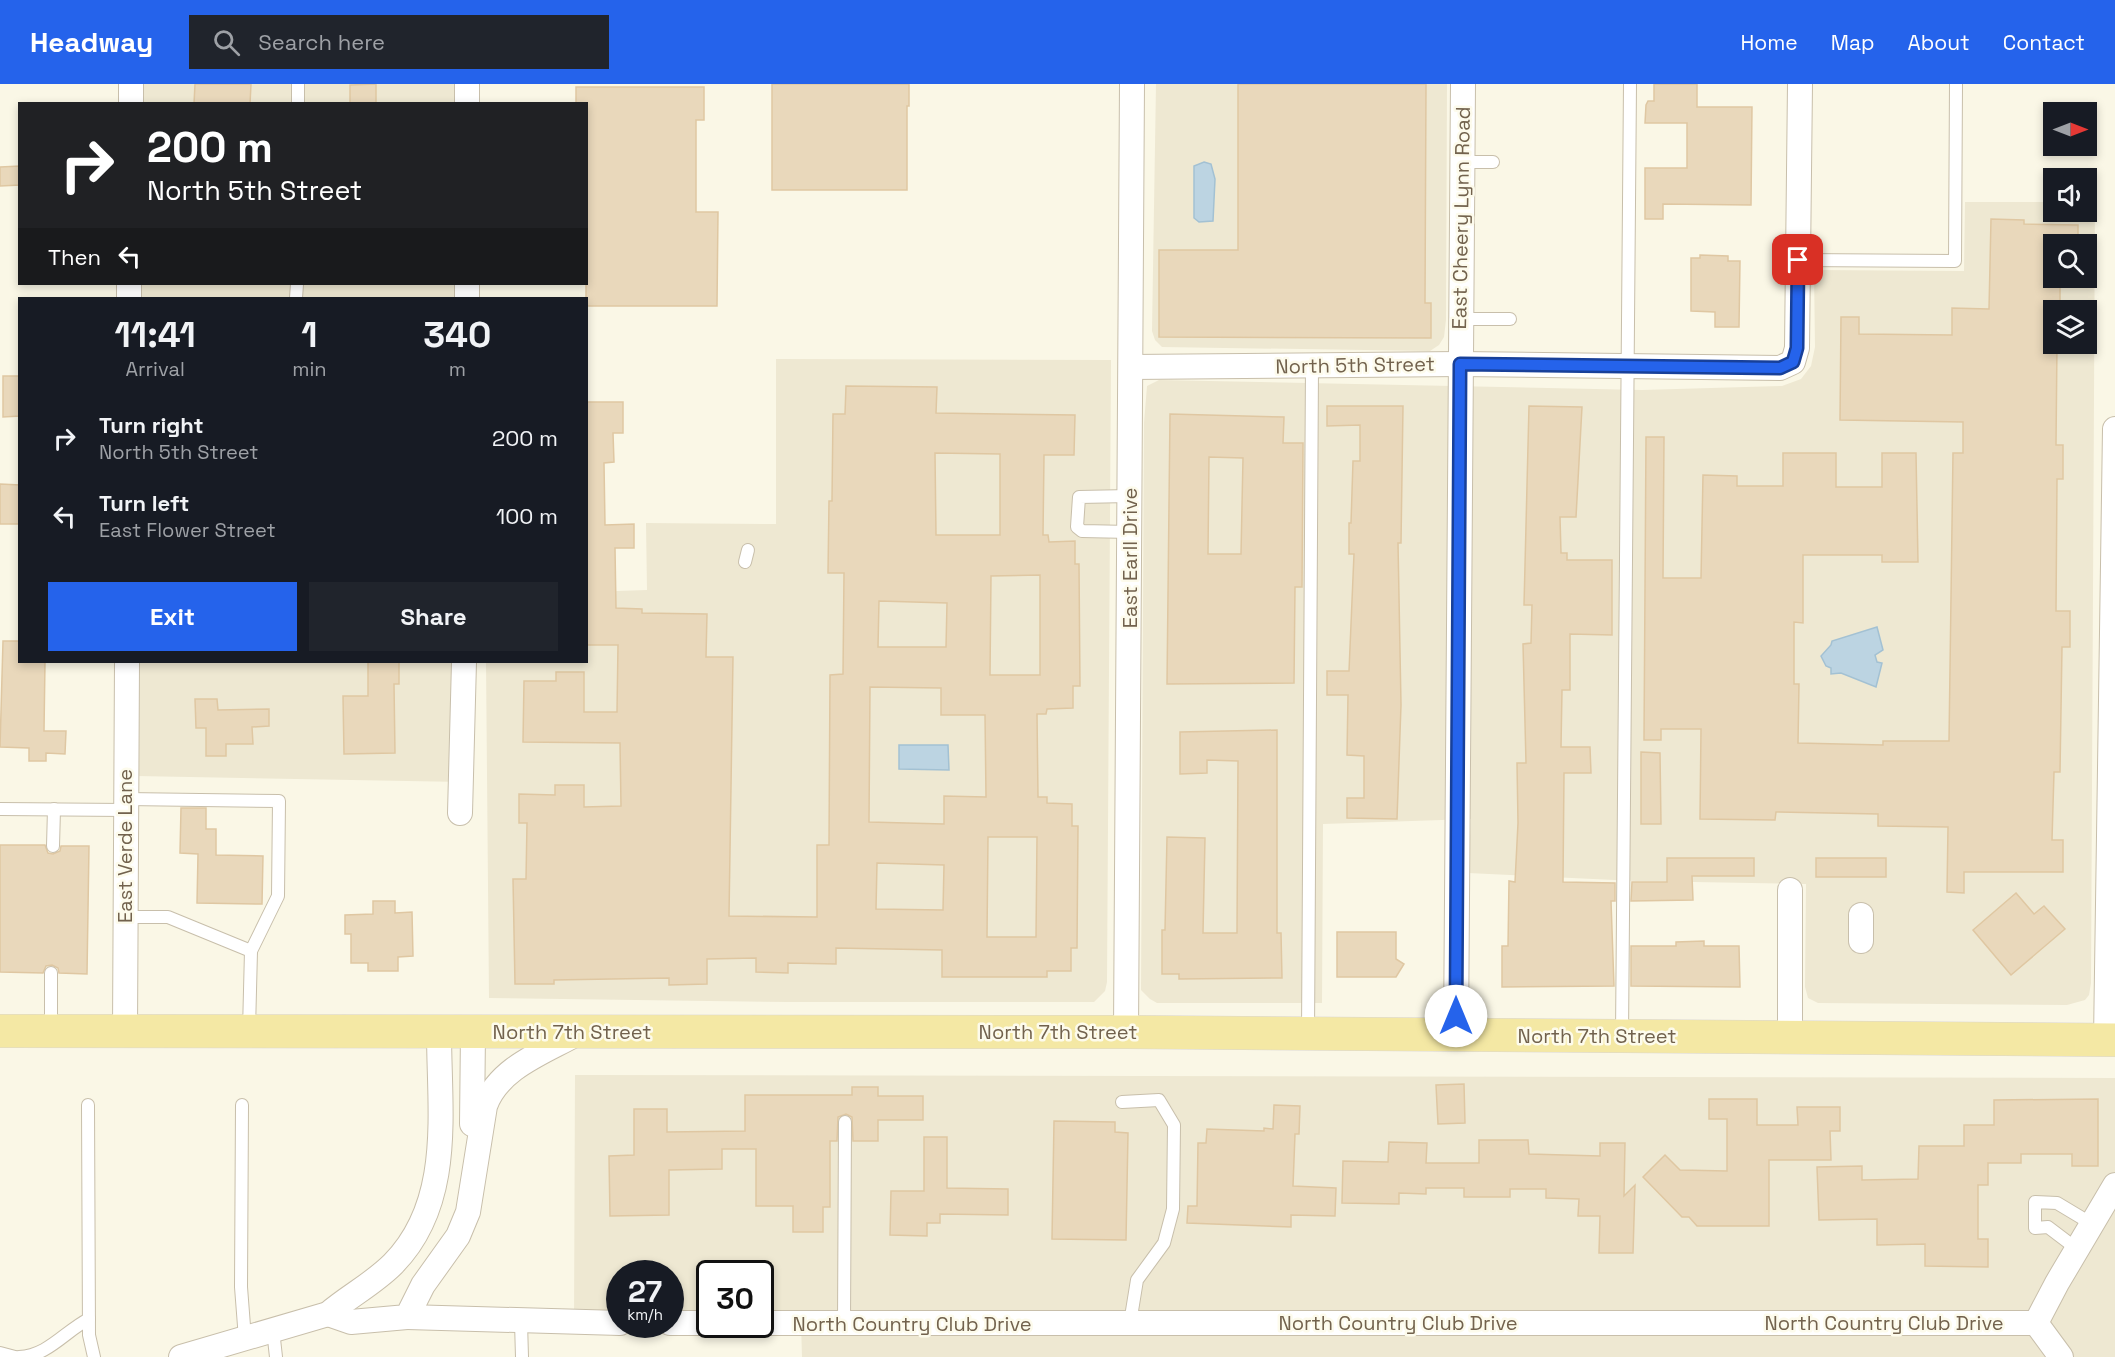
<!DOCTYPE html>
<style>
body{margin:0;font-family:"Space Grotesk",sans-serif;background:#20242c;color:#f1f3f6;height:100vh;display:flex;flex-direction:column;font-size:22px;white-space:nowrap}
*{box-sizing:border-box;margin:0}
p{font-size:20px;color:#9ea1a6}
.icon{flex:none;width:33px;height:33px;fill:none;stroke:currentColor;stroke-width:2;stroke-linecap:round;stroke-linejoin:round}
.map{position:relative;flex:1;overflow:hidden}
.side{position:absolute;left:18px;top:213px;width:570px;height:366px;display:flex;flex-direction:column;background:#171b24;border-radius:0px;box-shadow:0 3px 9px #0003}
.side>*{flex:none}
.hud{position:absolute;left:18px;top:18px;width:570px;height:183px;border-radius:0px;box-shadow:0 3px 9px #0003;background:#202124;color:#fff;overflow:hidden}
.needle{width:39px;rotate:90deg}
.fabs{position:absolute;left:2043px;top:18px;display:grid;gap:12px}
.fabs a{display:grid;place-items:center;width:54px;height:54px;border-radius:0px;background:#171b24;box-shadow:0 3px 9px #0003;font-size:30px}
.speed{position:absolute;left:606px;top:1176px;display:flex;gap:12px;font-size:30px;font-weight:700;text-align:center}
.speed>*{display:grid;place-content:center;width:78px;height:78px;border-radius:50%;background:#171b24;box-shadow:0 3px 9px #0003;line-height:1}
.speed small{font-size:15px;font-weight:400}
.speed .limit{border:3px solid #111;border-radius:9px;background:#fff;color:#111}
.pin{position:absolute;display:grid;place-items:center;width:51px;height:51px;color:#fff;margin:-26px;border-radius:12px;box-shadow:0 3px 9px #0006}
.me{position:absolute;width:66px;margin:-33px;rotate:0deg;stroke-linejoin:round;filter:drop-shadow(0 0 4px #0008)}
.turn{display:flex;align-items:center;gap:21px;height:126px;padding:0 30px;font-size:27px}
.turn .icon{width:78px;height:78px;stroke-width:2.5}
.turn b{display:block;font-size:42px;line-height:51px}
.then{display:flex;align-items:center;height:57px;padding:0 30px;background:#0003;gap:12px;font-size:22px}
.eta{display:flex;justify-content:space-evenly;align-items:center;height:102px;text-align:center}
.eta b{font-size:36px;font-weight:800;line-height:42px}
.cta{display:flex;gap:12px;margin-top:auto;padding:12px 30px}
.cta a{flex:1;height:69px;border-radius:0px;background:#2563eb;color:#fff;font-size:24px;font-weight:800;line-height:69px;text-align:center}
.cta a+a{background:#20242c;color:#f1f3f6}
ul{padding:0;list-style:none}
li{display:flex;align-items:center;gap:18px;height:78px;padding:0 30px}
li div{flex:1}
li b{display:block;font-size:22px}
li em{font-style:normal}
header{display:flex;align-items:center;gap:36px;box-sizing:border-box;height:84px;padding:0 30px;background:#2563eb;color:#fff}
header strong{font-size:28px}
nav{display:flex;gap:33px;margin-inline-start:auto;font-size:21px}
.search{width:420px;height:54px;background:#20242c;display:flex;align-items:center;gap:15px;box-sizing:border-box;padding:0 21px;border-radius:0px;color:#9ea1a6;font-size:22px}
.map>svg:first-child{display:block}
</style>
<header>
<strong>Headway</strong>
<div class="search"><svg class="icon" aria-label="search" viewBox="0 0 24 24"><circle cx="10" cy="10" r="6"/><path d="M15 15l6 6"/></svg>Search here</div>
<nav><a>Home</a><a>Map</a><a>About</a><a>Contact</a></nav>
</header>
<div class="map">
<svg width="2115" height="1273" viewBox="0 0 2115 1273">
<rect width="100%" height="100%" fill="#faf7e6"/>
<g fill="#eee8d2" fill-rule="evenodd">
<path d="M 136,0 L 467,0 L 467,19 L 136,20 Z"/>
<path d="M 1156,0 L 1447,0 L 1446,236 L 1444,253 L 1439,261 L 1430,267 L 1162,263 L 1155,256 L 1152,247 Z"/>
<path d="M 1965,118 L 2053,118 L 2054,128 L 2086,128 L 2087,118 L 2095,118 L 2091,899 L 2089,911 L 2085,916 L 2067,921 L 1818,919 L 1808,914 L 1805,903 L 1806,800 L 1636,797 L 1468,789 L 1471,735 L 1323,740 L 1322,919 L 1157,919 L 1150,915 L 1141,906 L 1144,339 L 1147,302 L 1159,296 L 1642,306 L 1782,302 L 1801,295 L 1811,282 L 1815,263 L 1814,186 L 1964,187 ZM 2054,160 L 2086,160 L 2086,194 L 2054,194 ZM 2054,226 L 2086,226 L 2086,260 L 2054,260 Z"/>
<path d="M 136,200 L 466,200 L 465,214 L 136,214 Z"/>
<path d="M 776,275 L 1111,276 L 1107,898 L 1105,907 L 1094,918 L 789,918 L 489,914 L 486,578 L 586,578 L 587,508 L 647,506 L 646,439 L 776,440 Z"/>
<path d="M 136,578 L 463,578 L 463,698 L 136,692 Z"/>
<path d="M 575,991 L 2115,994 L 2115,1273 L 802,1273 L 801,1239 L 761,1239 L 760,1190 L 710,1190 L 709,1239 L 671,1239 L 670,1190 L 620,1190 L 619,1239 L 574,1239 Z"/>
</g>
<g fill="#bcd4e2" stroke="#a3c1d3" stroke-width="1.5">
<path d="M 1204,78 L 1211,80 L 1215,95 L 1213,137 L 1199,138 L 1194,134 L 1194,82 Z"/>
<path d="M 1877,543 L 1883,566 L 1875,571 L 1877,578 L 1882,579 L 1876,603 L 1841,589 L 1831,590 L 1831,584 L 1826,582 L 1821,572 L 1831,561 L 1832,557 Z"/>
<path d="M 899,661 L 948,661 L 949,686 L 899,685 Z"/>
</g>
<g fill="#e9d8bb" stroke="#dfc7a2" stroke-width="1.5" fill-rule="evenodd">
<path d="M 195,0 L 251,0 L 250,20 L 194,20 Z"/>
<path d="M 376,0 L 376,20 L 350,20 L 350,1 Z"/>
<path d="M 772,0 L 909,0 L 909,22 L 907,22 L 907,106 L 772,106 Z"/>
<path d="M 1238,0 L 1426,0 L 1425,219 L 1431,219 L 1431,254 L 1159,253 L 1159,166 L 1238,166 Z"/>
<path d="M 1654,0 L 1697,0 L 1697,23 L 1752,23 L 1751,121 L 1663,120 L 1663,135 L 1645,135 L 1645,84 L 1687,84 L 1687,39 L 1645,39 L 1646,21 L 1648,17 L 1654,17 Z"/>
<path d="M 576,3 L 704,3 L 704,36 L 696,36 L 696,128 L 718,128 L 717,222 L 586,222 L 586,20 L 576,20 Z"/>
<path d="M 20,82 L 20,101 L 0,102 L 0,83 Z"/>
<path d="M 1991,135 L 2024,136 L 2024,140 L 2078,141 L 2078,160 L 2054,160 L 2054,194 L 2060,194 L 2060,226 L 2054,226 L 2054,260 L 2057,260 L 2056,361 L 2063,361 L 2063,395 L 2057,395 L 2056,527 L 2070,527 L 2070,563 L 2062,563 L 2060,688 L 2054,688 L 2052,756 L 2063,756 L 2063,788 L 1964,788 L 1964,809 L 1947,808 L 1948,743 L 1878,742 L 1878,730 L 1776,728 L 1775,736 L 1700,735 L 1701,645 L 1661,645 L 1661,656 L 1644,656 L 1646,353 L 1664,353 L 1663,494 L 1701,494 L 1703,391 L 1737,392 L 1737,402 L 1783,402 L 1783,369 L 1836,369 L 1836,403 L 1882,403 L 1882,369 L 1916,369 L 1918,478 L 1882,478 L 1882,471 L 1803,471 L 1803,539 L 1794,538 L 1794,600 L 1799,600 L 1798,659 L 1883,661 L 1883,657 L 1949,657 L 1953,369 L 1963,369 L 1963,338 L 1840,336 L 1841,233 L 1859,233 L 1859,250 L 1952,251 L 1952,224 L 1989,225 Z"/>
<path d="M 1700,171 L 1728,172 L 1728,177 L 1740,177 L 1739,243 L 1715,243 L 1715,228 L 1691,227 L 1691,174 L 1700,174 Z"/>
<path d="M 3,292 L 20,292 L 20,332 L 3,333 Z"/>
<path d="M 846,302 L 937,303 L 936,329 L 1075,331 L 1074,371 L 1044,371 L 1043,451 L 1048,451 L 1049,458 L 1075,457 L 1075,480 L 1079,480 L 1080,602 L 1073,602 L 1073,624 L 1047,625 L 1046,630 L 1037,630 L 1038,713 L 1047,713 L 1047,719 L 1072,720 L 1072,742 L 1078,742 L 1077,864 L 1071,864 L 1071,887 L 1047,887 L 1047,893 L 942,893 L 942,866 L 836,864 L 836,880 L 788,879 L 788,889 L 756,888 L 756,874 L 707,875 L 707,900 L 669,901 L 669,894 L 554,896 L 554,900 L 515,900 L 513,795 L 526,795 L 527,739 L 519,739 L 519,710 L 555,711 L 555,701 L 584,701 L 584,723 L 621,722 L 620,659 L 523,658 L 524,597 L 556,597 L 556,588 L 584,588 L 584,628 L 617,628 L 618,561 L 586,561 L 586,318 L 623,318 L 623,349 L 613,349 L 614,378 L 604,379 L 605,441 L 634,440 L 634,464 L 615,464 L 616,524 L 642,525 L 642,529 L 707,530 L 706,573 L 733,573 L 729,832 L 817,833 L 817,761 L 829,761 L 830,591 L 843,590 L 844,489 L 828,489 L 829,417 L 832,417 L 833,330 L 845,330 ZM 935,369 L 1000,370 L 1000,451 L 936,451 ZM 1040,491 L 1040,591 L 990,591 L 991,492 ZM 879,517 L 947,519 L 946,563 L 878,563 ZM 870,603 L 941,604 L 941,631 L 985,631 L 986,713 L 944,712 L 944,740 L 869,738 ZM 988,753 L 1037,753 L 1036,853 L 987,853 ZM 877,779 L 944,781 L 943,826 L 876,825 Z"/>
<path d="M 1327,322 L 1403,322 L 1401,459 L 1398,459 L 1401,621 L 1397,735 L 1347,734 L 1347,714 L 1364,714 L 1364,672 L 1347,671 L 1348,611 L 1327,611 L 1327,587 L 1349,587 L 1354,470 L 1349,470 L 1349,439 L 1351,439 L 1353,377 L 1360,377 L 1360,341 L 1327,342 Z"/>
<path d="M 1529,322 L 1582,323 L 1576,433 L 1560,433 L 1561,469 L 1567,469 L 1567,476 L 1612,476 L 1612,551 L 1570,550 L 1570,606 L 1562,606 L 1561,663 L 1590,663 L 1591,689 L 1564,689 L 1563,798 L 1615,799 L 1615,817 L 1611,817 L 1614,902 L 1502,903 L 1502,862 L 1508,862 L 1509,797 L 1515,798 L 1518,739 L 1517,679 L 1526,679 L 1523,560 L 1531,559 L 1532,521 L 1524,521 Z"/>
<path d="M 1170,330 L 1284,333 L 1283,359 L 1303,359 L 1302,503 L 1295,503 L 1294,599 L 1167,600 ZM 1209,373 L 1243,374 L 1241,470 L 1208,470 Z"/>
<path d="M 0,400 L 20,401 L 20,440 L 0,440 Z"/>
<path d="M 3,557 L 20,557 L 20,578 L 45,578 L 44,647 L 66,647 L 65,670 L 46,669 L 46,677 L 29,677 L 29,664 L 0,663 Z"/>
<path d="M 368,578 L 399,578 L 399,600 L 394,600 L 395,669 L 344,670 L 343,612 L 368,612 Z"/>
<path d="M 195,615 L 217,615 L 218,626 L 269,625 L 269,642 L 252,643 L 253,660 L 226,660 L 226,672 L 206,672 L 206,644 L 196,644 Z"/>
<path d="M 1277,646 L 1277,849 L 1281,849 L 1282,894 L 1179,895 L 1179,890 L 1162,890 L 1162,846 L 1165,846 L 1167,753 L 1205,754 L 1203,849 L 1237,849 L 1238,677 L 1207,676 L 1207,689 L 1180,690 L 1180,648 Z"/>
<path d="M 1641,668 L 1660,669 L 1661,740 L 1641,740 Z"/>
<path d="M 181,724 L 206,724 L 206,745 L 216,745 L 216,771 L 263,772 L 262,820 L 197,819 L 198,770 L 180,769 Z"/>
<path d="M 0,761 L 45,761 L 48,769 L 53,770 L 60,767 L 61,762 L 89,762 L 87,890 L 59,889 L 58,884 L 52,881 L 46,882 L 43,889 L 0,888 Z"/>
<path d="M 1667,774 L 1754,774 L 1754,792 L 1692,792 L 1693,816 L 1631,817 L 1632,798 L 1667,798 Z"/>
<rect x="1816" y="774" width="70" height="19"/>
<path d="M 2016,809 L 2034,830 L 2044,822 L 2065,845 L 2011,891 L 1973,846 Z"/>
<path d="M 373,817 L 395,817 L 395,829 L 412,828 L 413,872 L 398,873 L 398,887 L 368,887 L 368,879 L 351,879 L 351,850 L 345,850 L 345,831 L 373,830 Z"/>
<path d="M 1337,848 L 1396,848 L 1396,875 L 1404,880 L 1396,893 L 1337,893 Z"/>
<path d="M 1704,857 L 1704,862 L 1739,862 L 1740,903 L 1631,902 L 1631,862 L 1676,862 L 1676,858 Z"/>
<path d="M 1464,1000 L 1465,1039 L 1438,1040 L 1436,1001 Z"/>
<path d="M 852,1003 L 878,1003 L 878,1012 L 923,1012 L 923,1036 L 878,1036 L 878,1057 L 853,1057 L 852,1033 L 846,1030 L 838,1033 L 837,1057 L 830,1057 L 830,1123 L 823,1123 L 823,1148 L 793,1148 L 793,1122 L 756,1122 L 756,1065 L 722,1065 L 722,1085 L 669,1086 L 669,1131 L 610,1132 L 609,1072 L 634,1071 L 634,1025 L 667,1025 L 667,1048 L 745,1047 L 745,1011 L 852,1011 Z"/>
<path d="M 1709,1015 L 1757,1015 L 1757,1041 L 1798,1041 L 1797,1023 L 1840,1023 L 1840,1047 L 1830,1047 L 1831,1076 L 1769,1076 L 1769,1142 L 1697,1142 L 1689,1133 L 1682,1133 L 1643,1093 L 1665,1071 L 1680,1086 L 1727,1087 L 1727,1035 L 1709,1035 Z"/>
<path d="M 2098,1015 L 2098,1082 L 2072,1082 L 2072,1070 L 2021,1070 L 2021,1079 L 1988,1079 L 1988,1101 L 1978,1101 L 1978,1155 L 1988,1155 L 1988,1183 L 1925,1182 L 1925,1160 L 1877,1161 L 1877,1135 L 1819,1136 L 1817,1083 L 1862,1082 L 1862,1096 L 1918,1095 L 1919,1062 L 1964,1062 L 1964,1041 L 1994,1041 L 1994,1016 Z"/>
<path d="M 1274,1021 L 1300,1022 L 1299,1050 L 1295,1050 L 1293,1102 L 1336,1104 L 1335,1132 L 1291,1131 L 1291,1143 L 1187,1139 L 1188,1122 L 1197,1122 L 1198,1059 L 1206,1059 L 1207,1045 L 1264,1047 L 1264,1044 L 1273,1045 Z"/>
<path d="M 1054,1037 L 1115,1038 L 1115,1048 L 1128,1049 L 1126,1156 L 1052,1155 Z"/>
<path d="M 924,1053 L 947,1053 L 947,1104 L 1008,1105 L 1008,1131 L 940,1130 L 940,1139 L 927,1139 L 927,1152 L 890,1151 L 891,1107 L 924,1107 Z"/>
<path d="M 1479,1056 L 1528,1056 L 1529,1070 L 1600,1072 L 1600,1059 L 1625,1059 L 1624,1112 L 1635,1101 L 1633,1169 L 1599,1169 L 1600,1132 L 1578,1132 L 1579,1115 L 1546,1114 L 1546,1105 L 1510,1105 L 1510,1113 L 1464,1113 L 1464,1104 L 1426,1104 L 1426,1110 L 1399,1109 L 1399,1120 L 1342,1119 L 1343,1077 L 1388,1078 L 1389,1058 L 1427,1059 L 1426,1079 L 1479,1079 Z"/>
</g>
<g fill="none" stroke-linecap="round" stroke-linejoin="round">
<g stroke="#c8bfab" stroke-width="14">
<g id="service">
<path d="M 298,20 L 298,0"/>
<path d="M 1462,78 L 1493,78"/>
<path d="M 1798,176 L 1955,177 L 1956,0"/>
<path d="M 296,214 L 297,200"/>
<path d="M 1460,235 L 1510,235"/>
<path d="M 1130,412 L 1079,413 L 1077,443 L 1082,447 L 1130,448"/>
<path d="M 745,478 L 748,466"/>
<path d="M 126,715 L 279,717 L 278,812 L 251,867 L 249,946"/>
<path d="M 0,725 L 126,726"/>
<path d="M 53,762 L 54,725"/>
<path d="M 125,833 L 168,833 L 251,867"/>
<path d="M 51,889 L 51,945"/>
<path d="M 1308,950 L 1312,282"/>
<path d="M 1622,950 L 1630,0"/>
<path d="M 1122,1018 L 1159,1016 L 1174,1041 L 1173,1125 L 1164,1159 L 1137,1196 L 1130,1239"/>
<path d="M 88,1021 L 89,1251 L 94,1273"/>
<path d="M 242,1021 L 241,1203 L 245,1255"/>
<path d="M 2077,1165 L 2048,1143 L 2035,1144 L 2035,1118 L 2057,1119 L 2092,1140"/>
<path d="M 521,1238 L 522,1273"/>
<path d="M 844,1240 L 845,1038"/>
<path d="M 273,1246 L 276,1273"/>
<path d="M 0,1269 L 15,1273"/>
<path d="M 19,1273 C 48,1272 65,1247 89,1235"/>
</g>
</g>
<g stroke="#c8bfab" stroke-width="26">
<g id="minor">
<path d="M 467,0 L 467,20"/>
<path d="M 131,20 L 131,0"/>
<path d="M 129,214 L 129,200"/>
<path d="M 467,214 L 467,200"/>
<path d="M 1131,283 L 1460,280 L 1780,284 L 1793,278 L 1797,264 L 1800,0"/>
<path d="M 460,729 L 464,578"/>
<path d="M 1861,857 L 1861,831"/>
<path d="M 125,946 L 127,578"/>
<path d="M 1126,948 L 1132,0"/>
<path d="M 1456,951 L 1463,0"/>
<path d="M 1790,953 L 1790,806"/>
<path d="M 2106,956 L 2115,345"/>
<path d="M 472,1040 L 473,948"/>
<path d="M 328,1230 L 351,1238 L 407,1233 L 423,1201 L 458,1152 L 468,1128 L 485,1022 C 499,983 545,968 578,949"/>
<path d="M 407,1233 L 620,1239"/>
<path d="M 670,1239 L 710,1239"/>
<path d="M 760,1239 L 2036,1239 L 2061,1273"/>
<path d="M 2036,1239 L 2057,1199 L 2115,1101"/>
<path d="M 181,1273 L 328,1230 C 349,1212 373,1200 393,1180 C 454,1118 439,1027 439,948"/>
</g>
</g>
<g stroke="#dad6d1" stroke-width="34">
<path id="primary" d="M 0,947 L 1126,948 L 2115,956"/>
</g>
<use href="#service" stroke="#fff" stroke-width="12"/>
<use href="#minor" stroke="#fff" stroke-width="24"/>
<use href="#primary" stroke="#f4e8a4" stroke-width="33"/>
</g>
<g fill="none" stroke-linecap="round" stroke-linejoin="round">
<g stroke="#184099" stroke-width="15">
<path id="route" d="M 1456,932 L 1460,280 L 1780,284 L 1793,278 L 1797,264 L 1798,176"/>
</g>
<use href="#route" stroke="#2563eb" stroke-width="10"/>
</g>
<g text-anchor="middle" dominant-baseline="central" stroke-width="5" stroke-linejoin="round" paint-order="stroke">
<g font-size="20" fill="#72624d" stroke="#fdfbec">
<text transform="translate(1461 134) rotate(-89)">East Cheery Lynn Road</text>
<text transform="translate(1355 281) rotate(-1)">North 5th Street</text>
<text transform="translate(1130 474) rotate(-90)">East Earll Drive</text>
<text transform="translate(125 762) rotate(-90)">East Verde Lane</text>
<text x="572" y="948">North 7th Street</text>
<text x="1058" y="948">North 7th Street</text>
<text x="1597" y="952">North 7th Street</text>
<text x="1398" y="1239">North Country Club Drive</text>
<text x="1884" y="1239">North Country Club Drive</text>
<text x="912" y="1240">North Country Club Drive</text>
</g>
</g>
</svg>
<div class="fabs">
<a><svg class="needle" viewBox="-14 -14 28 28"><path d="M0-13l5 13h-10z" fill="#e53935"/><path d="M0 13l5-13h-10z" fill="#9ea1a6"/></svg></a>
<a><svg class="icon" aria-label="sound" viewBox="0 0 24 24"><path d="M4 9h4l5-4v14l-5-4H4zM17 9q2 3 0 6"/></svg></a>
<a><svg class="icon" aria-label="search" viewBox="0 0 24 24"><circle cx="10" cy="10" r="6"/><path d="M15 15l6 6"/></svg></a>
<a><svg class="icon" aria-label="layers" viewBox="0 0 24 24"><path d="M12 4l9 5-9 5-9-5zM3 14l9 5 9-5"/></svg></a>
</div>
<div class="speed"><div>27<small>km/h</small></div><div class="limit">30</div></div>
<div class="pin" style="left:1798px;top:176px;background:#d93025"><svg class="icon" aria-label="arrive" viewBox="0 0 24 24"><path d="M6 21V4h12l-3 4 3 4H6"/></svg></div>
<svg class="me" style="left:1456px;top:932px" viewBox="-20 -20 40 40"><circle r="19" fill="#fff"/><path d="M0-13L10 11 0 6-10 11z" fill="#2563eb"/></svg>
<div class="hud">
<div class="turn"><svg class="icon" aria-label="right" viewBox="0 0 24 24"><path d="M7 20v-9h11M14 6l5 5-5 5"/></svg><div><b>200 m</b>North 5th Street</div></div>
<div class="then">Then<svg class="icon" aria-label="left" viewBox="0 0 24 24"><path d="M17 20v-9H6M10 6l-5 5 5 5"/></svg></div>
</div>
<section class="side">
<div class="eta">
<div><b>11:41</b><p>Arrival</p></div>
<div><b>1</b><p>min</p></div>
<div><b>340</b><p>m</p></div>
</div>
<ul>
<li><svg class="icon" aria-label="right" viewBox="0 0 24 24"><path d="M7 20v-9h11M14 6l5 5-5 5"/></svg><div><b>Turn right</b><p>North 5th Street</p></div><em>200 m</em></li>
<li><svg class="icon" aria-label="left" viewBox="0 0 24 24"><path d="M17 20v-9H6M10 6l-5 5 5 5"/></svg><div><b>Turn left</b><p>East Flower Street</p></div><em>100 m</em></li>
</ul>
<div class="cta"><a>Exit</a><a>Share</a></div>
</section>
</div>
